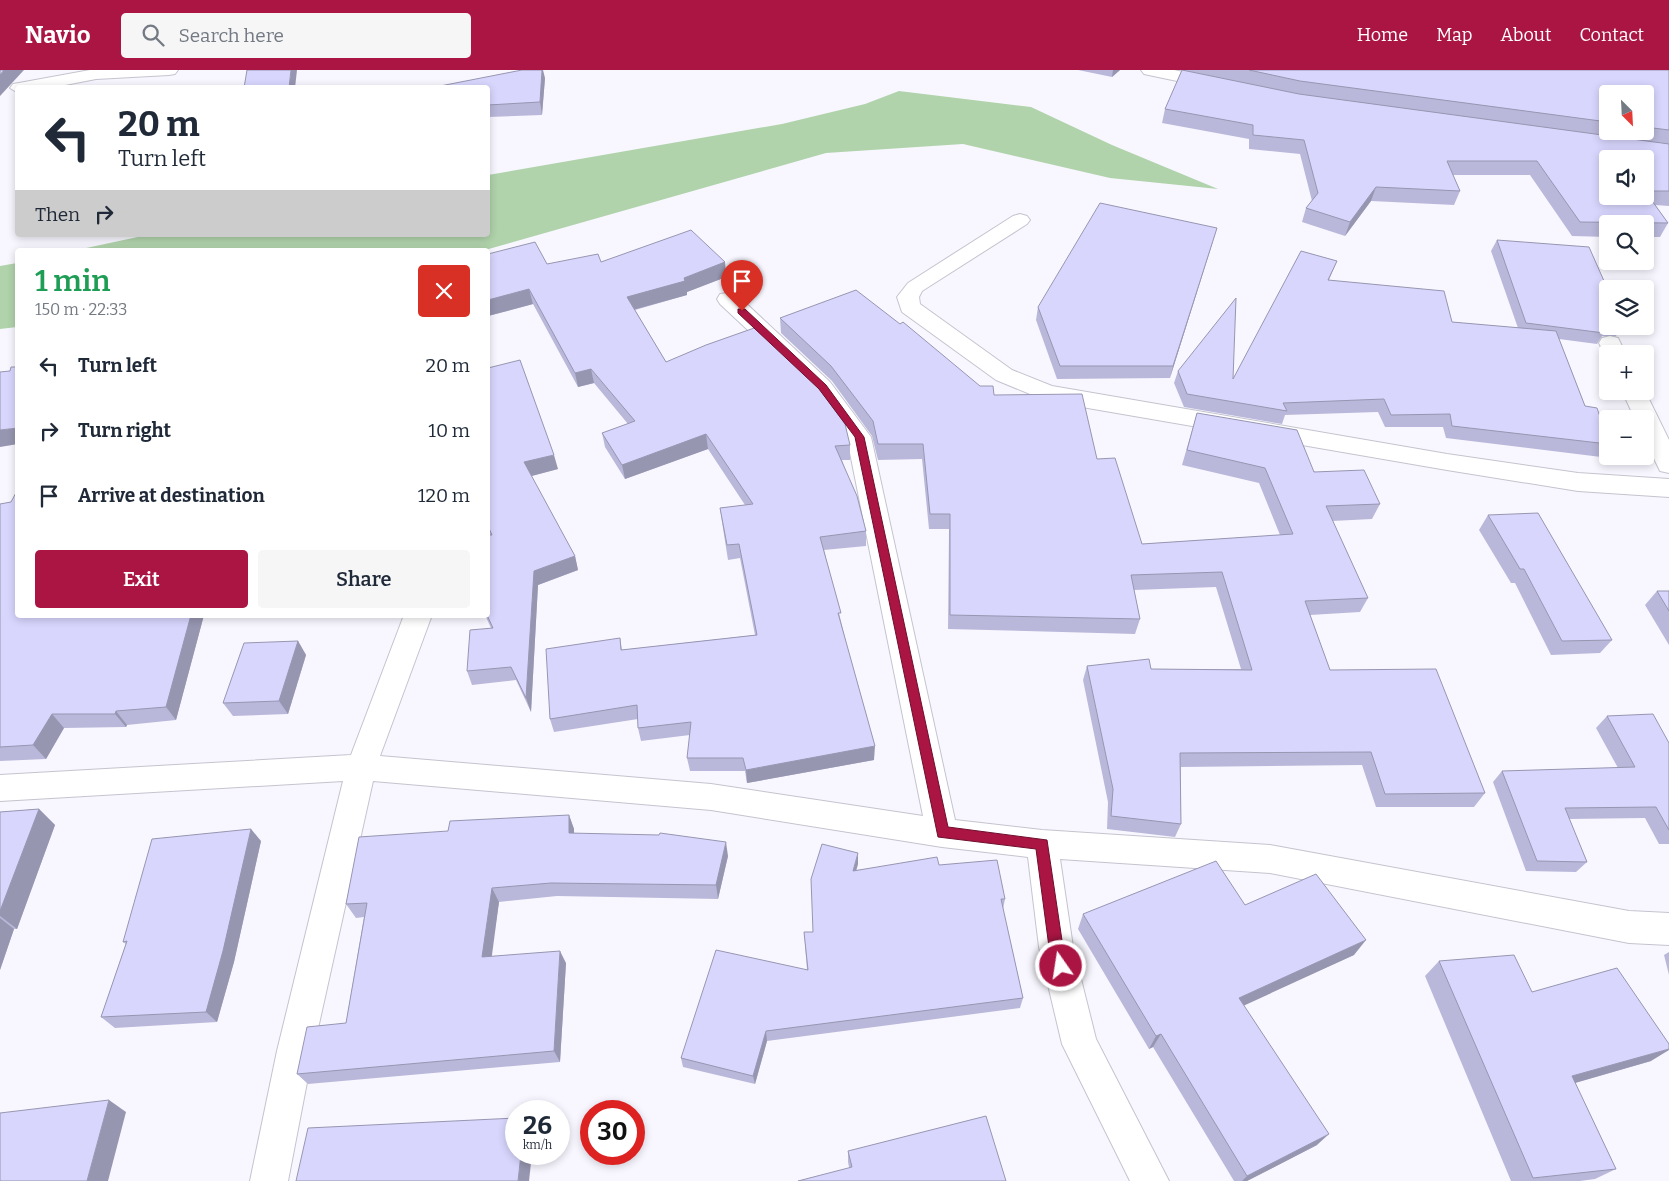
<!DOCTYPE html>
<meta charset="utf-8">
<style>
body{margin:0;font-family:Bitter,serif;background:#f6f6f7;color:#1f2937;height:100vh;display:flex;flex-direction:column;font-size:19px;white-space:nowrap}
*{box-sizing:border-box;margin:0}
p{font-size:16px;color:#747a83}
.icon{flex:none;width:28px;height:28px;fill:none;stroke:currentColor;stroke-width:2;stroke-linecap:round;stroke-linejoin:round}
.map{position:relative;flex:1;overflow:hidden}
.sheet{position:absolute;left:15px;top:178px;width:475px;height:370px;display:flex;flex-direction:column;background:#fff;border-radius:5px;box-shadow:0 2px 8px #0003}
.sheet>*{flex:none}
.guide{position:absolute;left:15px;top:15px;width:475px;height:152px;border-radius:5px;box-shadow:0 2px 8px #0003;background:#fff;color:#1f2937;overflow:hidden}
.needle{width:32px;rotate:156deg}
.buttons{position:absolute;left:1599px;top:15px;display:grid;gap:10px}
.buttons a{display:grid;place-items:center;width:55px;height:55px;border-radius:5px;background:#fff;box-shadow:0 2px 8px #0003;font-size:25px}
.speed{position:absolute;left:505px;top:1030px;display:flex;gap:10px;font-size:25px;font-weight:700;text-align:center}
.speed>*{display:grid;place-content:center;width:65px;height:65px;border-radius:50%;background:#fff;box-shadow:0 2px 8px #0003;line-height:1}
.speed small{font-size:12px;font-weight:400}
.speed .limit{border:8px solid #d22;background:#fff;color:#111}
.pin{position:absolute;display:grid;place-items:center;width:42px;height:42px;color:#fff;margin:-51px -21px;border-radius:50% 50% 50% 0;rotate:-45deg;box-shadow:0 0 5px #0007}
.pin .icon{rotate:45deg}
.me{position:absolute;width:55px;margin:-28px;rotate:347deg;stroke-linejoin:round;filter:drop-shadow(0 0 4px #0008)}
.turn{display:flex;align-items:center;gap:18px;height:105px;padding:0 20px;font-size:22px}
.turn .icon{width:65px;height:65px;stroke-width:2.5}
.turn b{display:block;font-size:35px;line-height:42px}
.then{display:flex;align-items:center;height:48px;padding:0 20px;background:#0003;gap:10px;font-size:19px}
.round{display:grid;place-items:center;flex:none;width:52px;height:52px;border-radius:5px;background:#f6f6f7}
.headline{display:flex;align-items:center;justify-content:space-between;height:85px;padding:0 20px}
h1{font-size:30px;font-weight:600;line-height:38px;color:#1e9e55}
.action{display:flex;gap:10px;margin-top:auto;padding:10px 20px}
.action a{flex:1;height:58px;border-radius:5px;background:#aa1544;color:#fff;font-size:20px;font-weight:600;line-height:58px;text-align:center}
.action a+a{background:#f6f6f7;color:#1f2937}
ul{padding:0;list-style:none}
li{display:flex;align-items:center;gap:15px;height:65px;padding:0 20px}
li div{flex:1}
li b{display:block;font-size:19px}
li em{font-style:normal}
header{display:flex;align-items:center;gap:30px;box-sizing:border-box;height:70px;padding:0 25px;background:#aa1544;color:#fff}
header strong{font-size:24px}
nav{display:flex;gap:28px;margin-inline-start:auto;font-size:18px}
.search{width:350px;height:45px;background:#f6f6f7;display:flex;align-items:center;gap:12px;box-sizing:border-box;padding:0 18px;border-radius:5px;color:#747a83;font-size:19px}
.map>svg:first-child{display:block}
</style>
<header>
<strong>Navio</strong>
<div class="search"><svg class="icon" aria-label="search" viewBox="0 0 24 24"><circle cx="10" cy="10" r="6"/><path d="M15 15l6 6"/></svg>Search here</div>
<nav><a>Home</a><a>Map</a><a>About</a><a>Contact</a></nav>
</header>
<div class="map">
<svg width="1669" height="1111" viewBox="0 0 1669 1111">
<rect width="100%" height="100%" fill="#f8f7ff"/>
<g fill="#b0d3ab">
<path d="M 899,21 L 1031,37 L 1112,75 L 1218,119 L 1110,108 L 963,74 L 826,83 L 485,180 L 77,180 L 147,165 L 488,165 L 488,105 L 782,54 L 865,34 Z"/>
<path d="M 17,193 L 17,257 L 0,259 L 0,196 Z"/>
</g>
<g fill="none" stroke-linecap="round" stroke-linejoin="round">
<g stroke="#c4c4cf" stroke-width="2">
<g id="minor">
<path d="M 90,0 L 178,0 L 175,4 L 169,5 L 96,9 L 50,18 L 18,18 L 18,23 L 10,18 L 13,14 L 19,13 Z"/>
<path d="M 1141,0 L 1174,0 L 1221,10 L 1224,14 L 1221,18 L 1215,19 L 1144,4 Z"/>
<path d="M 1020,144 L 1027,146 L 1030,150 L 1027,154 L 922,221 L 919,227 L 920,234 L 1012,300 L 1052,316 L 1447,384 L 1578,403 L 1669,409 L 1669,427 L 1578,421 L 1447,400 L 1047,331 L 996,310 L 902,242 L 897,227 L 908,213 L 1013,146 Z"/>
<path d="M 728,223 L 736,224 L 830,312 L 871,367 L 955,750 L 1042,760 L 1270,775 L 1629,841 L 1669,843 L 1669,875 L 1629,873 L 1270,803 L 1060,789 L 1073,877 L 1096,969 L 1169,1111 L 1130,1111 L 1062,974 L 1039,877 L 1028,787 L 942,777 L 711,740 L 373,711 L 313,981 L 288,1111 L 250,1111 L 277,981 L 343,711 L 0,731 L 0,705 L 351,685 L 404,545 L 432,545 L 380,686 L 711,714 L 923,746 L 847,368 L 814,322 L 720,234 L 717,229 L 720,224 Z"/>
<path d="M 1610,266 L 1618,268 L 1626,284 L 1608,284 L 1607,289 L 1599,273 L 1602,268 Z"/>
<path d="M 1622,321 L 1645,321 L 1669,370 L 1669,403 L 1660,401 L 1645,370 L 1645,349 L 1635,349 Z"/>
</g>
</g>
<use href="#minor" fill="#fff" fill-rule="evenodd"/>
</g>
<g fill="#bab8da" fill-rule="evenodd">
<path d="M 1078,0 L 1120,0 L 1112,7 Z"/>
<path d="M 1182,0 L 1669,0 L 1669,136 L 1655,135 L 1668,153 L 1660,167 L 1645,167 L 1645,154 L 1608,154 L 1608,167 L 1572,166 L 1530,105 L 1453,105 L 1460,121 L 1454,135 L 1371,131 L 1345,166 L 1302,152 L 1306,138 L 1312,131 L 1300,84 L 1249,79 L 1249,69 L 1162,53 L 1165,39 ZM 1608,24 L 1645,24 L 1645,61 L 1608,61 Z"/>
<path d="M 545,8 L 542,45 L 488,47 L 488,18 Z"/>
<path d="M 1217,158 L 1170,308 L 1057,309 L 1036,250 L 1038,237 Z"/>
<path d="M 1497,170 L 1608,256 L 1622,256 L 1616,266 L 1602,266 L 1597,274 L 1559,269 L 1585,336 L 1608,370 L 1608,377 L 1601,387 L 1446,368 L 1443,357 L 1385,357 L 1378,342 L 1285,345 L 1282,354 L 1184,337 L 1174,313 L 1178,301 L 1233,309 L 1337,191 L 1329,210 L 1452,252 L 1518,258 L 1491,181 Z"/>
<path d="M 488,184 L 547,194 L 601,192 L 725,192 L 726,207 L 687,222 L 687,225 L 635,240 L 666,292 L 850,375 L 850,390 L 842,390 L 866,461 L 866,476 L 824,480 L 874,690 L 747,713 L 745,701 L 690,701 L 687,688 L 690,665 L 641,671 L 638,658 L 638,649 L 554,662 L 550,649 L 620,568 L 622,580 L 755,565 L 740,488 L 728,490 L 722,452 L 720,438 L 745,435 L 708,379 L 625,409 L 605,377 L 602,363 L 628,354 L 594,313 L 578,317 L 533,234 L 488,246 Z"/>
<path d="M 780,248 L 980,316 L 1097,389 L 1142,474 L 1280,465 L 1259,413 L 1182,395 L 1197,343 L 1380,434 L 1372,449 L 1332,451 L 1368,528 L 1360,542 L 1310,545 L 1330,600 L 1485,723 L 1474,737 L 1376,737 L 1362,695 L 1181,697 L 1181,754 L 1175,767 L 1107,759 L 1108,732 L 1083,610 L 1087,596 L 1151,599 L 1241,599 L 1216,517 L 1134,520 L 1140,549 L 1135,564 L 948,559 L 949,459 L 929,459 L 922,389 L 878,390 L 872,366 L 832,311 L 781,263 Z"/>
<path d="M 488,298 L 558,399 L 531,406 L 575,486 L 578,500 L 538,515 L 531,642 L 516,610 L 472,615 L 467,601 L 491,558 L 485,545 L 488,545 L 490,465 L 488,460 Z"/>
<path d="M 11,432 L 204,545 L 176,650 L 127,655 L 126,657 L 64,658 L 46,689 L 0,691 L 0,434 Z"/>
<path d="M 1488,445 L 1612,570 L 1600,583 L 1551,585 L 1515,513 L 1511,513 L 1479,460 Z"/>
<path d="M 1657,521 L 1669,521 L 1669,575 L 1645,535 Z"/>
<path d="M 298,571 L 306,585 L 288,644 L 233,646 L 223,633 Z"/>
<path d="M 1607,646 L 1669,673 L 1669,774 L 1659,774 L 1645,748 L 1569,749 L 1587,792 L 1576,802 L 1526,801 L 1493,712 L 1502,701 L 1618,698 L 1596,658 Z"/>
<path d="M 39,739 L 55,755 L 17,859 L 14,859 L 0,900 L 0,742 Z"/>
<path d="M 569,745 L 574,759 L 574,763 L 728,786 L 718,829 L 557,826 L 499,832 L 491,886 L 566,893 L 560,992 L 308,1014 L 297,1004 L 346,953 L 364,847 L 356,848 L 346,834 L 448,761 Z"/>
<path d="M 261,771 L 234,892 L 217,952 L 115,958 L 101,947 L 126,874 L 123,872 Z"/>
<path d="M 858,794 L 856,800 L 939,795 L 1005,829 L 1003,839 L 1023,928 L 1020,938 L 767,971 L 755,1014 L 683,997 L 681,988 L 807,900 L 804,862 L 813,862 Z"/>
<path d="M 1245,835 L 1354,885 L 1243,935 L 1317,1075 L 1247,1111 L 1234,1111 L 1153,977 L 1149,979 L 1078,859 L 1083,844 Z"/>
<path d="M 1669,882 L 1669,905 L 1664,885 Z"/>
<path d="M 1439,891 L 1532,922 L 1651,991 L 1575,1013 L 1616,1099 L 1595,1109 L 1580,1111 L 1511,1111 L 1425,906 Z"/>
<path d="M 848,1081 L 1006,1111 L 849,1097 L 848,1092 Z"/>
</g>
<g fill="#9796b1">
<path d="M 4,0 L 24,0 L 0,26 L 0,5 Z"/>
<path d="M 291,0 L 297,0 L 295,18 L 289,18 Z"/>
<path d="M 542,0 L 543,0 L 545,8 L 542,45 L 540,32 Z"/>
<path d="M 1113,0 L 1120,0 L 1112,7 Z"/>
<path d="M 1376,117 L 1371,131 L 1345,166 L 1350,152 Z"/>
<path d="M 1217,158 L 1213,171 L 1170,308 L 1173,296 Z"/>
<path d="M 725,192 L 726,207 L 687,222 L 687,225 L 629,241 L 627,227 L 684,208 Z"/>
<path d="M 529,219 L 533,234 L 488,246 L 488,230 Z"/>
<path d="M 591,299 L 594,313 L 578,317 L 575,303 Z"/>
<path d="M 18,358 L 18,374 L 0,377 L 0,360 Z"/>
<path d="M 706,364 L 708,379 L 625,409 L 622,395 Z"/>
<path d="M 554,385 L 558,399 L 528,407 L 524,392 Z"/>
<path d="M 575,486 L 578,500 L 538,515 L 531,642 L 526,628 L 534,501 Z"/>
<path d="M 191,545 L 204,545 L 176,650 L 166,637 Z"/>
<path d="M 298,571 L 306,585 L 288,644 L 279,631 Z"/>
<path d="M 116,641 L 127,655 L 126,657 L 115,644 Z"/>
<path d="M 52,644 L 64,658 L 46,689 L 33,675 Z"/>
<path d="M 875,676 L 874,690 L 747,713 L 746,700 Z"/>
<path d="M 39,739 L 55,755 L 17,859 L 0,846 L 0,841 Z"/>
<path d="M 569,745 L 574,759 L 574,777 L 569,763 Z"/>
<path d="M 251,759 L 261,771 L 234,892 L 217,952 L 206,942 Z"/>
<path d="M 726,772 L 728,786 L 718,829 L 716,815 Z"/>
<path d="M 858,783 L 858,794 L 853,812 L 853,801 Z"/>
<path d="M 492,818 L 499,832 L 490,900 L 482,887 Z"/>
<path d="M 0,848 L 14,859 L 0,900 Z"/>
<path d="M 1366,870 L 1354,885 L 1230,942 L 1239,928 Z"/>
<path d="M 560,881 L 566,893 L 560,992 L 554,981 Z"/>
<path d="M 766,961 L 767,971 L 755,1014 L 753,1006 Z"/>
<path d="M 1161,964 L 1153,977 L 1149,979 L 1156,966 Z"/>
<path d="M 1669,979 L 1669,980 L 1651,991 L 1554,1019 L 1572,1006 Z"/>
<path d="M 109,1030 L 126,1042 L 108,1111 L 87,1111 Z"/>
<path d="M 1329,1064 L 1317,1075 L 1247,1111 L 1242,1111 L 1247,1106 Z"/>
<path d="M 521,1084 L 532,1084 L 529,1111 L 518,1111 Z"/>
</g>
<g fill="#d8d6fd" stroke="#9796b1">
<path d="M 0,0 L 4,0 L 0,5 Z"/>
<path d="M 247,0 L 291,0 L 289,18 L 244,18 Z"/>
<path d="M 522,0 L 542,0 L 540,32 L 488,35 L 488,18 L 435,18 L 435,17 Z"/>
<path d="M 1182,0 L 1299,24 L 1669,74 L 1669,121 L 1645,121 L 1645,89 L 1608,89 L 1608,126 L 1645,126 L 1645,121 L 1668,153 L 1580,152 L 1537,91 L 1447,91 L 1460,121 L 1376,117 L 1350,152 L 1306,138 L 1318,123 L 1304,70 L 1253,65 L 1253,55 L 1165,39 Z"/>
<path d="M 1249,0 L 1669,0 L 1669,60 L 1645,57 L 1645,24 L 1608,24 L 1608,52 L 1300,11 Z"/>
<path d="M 1100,133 L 1217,158 L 1173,296 L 1060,296 L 1038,237 Z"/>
<path d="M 691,160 L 725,192 L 684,208 L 685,211 L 627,227 L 666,292 L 706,275 L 757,257 L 812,309 L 845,354 L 850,375 L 835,376 L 857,426 L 866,461 L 820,467 L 841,543 L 838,543 L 875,676 L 746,700 L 743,688 L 687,688 L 691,652 L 638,658 L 637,635 L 550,649 L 546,579 L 620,568 L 621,580 L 757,565 L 739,474 L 727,475 L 720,438 L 753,434 L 706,364 L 622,395 L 602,363 L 635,351 L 591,299 L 575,303 L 529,219 L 488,230 L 488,184 L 535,172 L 547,194 L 598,184 L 601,192 Z"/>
<path d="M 1497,170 L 1589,177 L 1608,220 L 1608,256 L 1604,263 L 1526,253 Z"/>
<path d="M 1301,181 L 1337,191 L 1328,210 L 1444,221 L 1452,252 L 1556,261 L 1585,336 L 1597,338 L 1608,370 L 1608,374 L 1452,356 L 1450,344 L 1391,345 L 1384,329 L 1283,333 L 1287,341 L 1187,324 L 1178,301 L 1236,228 L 1233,309 Z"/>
<path d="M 856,220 L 900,254 L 903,252 L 980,316 L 993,316 L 994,325 L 1082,324 L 1097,389 L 1115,388 L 1142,474 L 1293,464 L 1265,398 L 1187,380 L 1197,343 L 1297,360 L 1314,402 L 1364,400 L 1380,434 L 1326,436 L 1368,528 L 1305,531 L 1330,600 L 1436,599 L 1485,723 L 1385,724 L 1371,682 L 1180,683 L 1181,754 L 1111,746 L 1113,719 L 1087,596 L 1149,589 L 1151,599 L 1252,600 L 1222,502 L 1131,505 L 1140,549 L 950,545 L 950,444 L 930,444 L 923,374 L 878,374 L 873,351 L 831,296 L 780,248 Z"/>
<path d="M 520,290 L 554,385 L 524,392 L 575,486 L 534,501 L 526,628 L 511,597 L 467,601 L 470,560 L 493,558 L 487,545 L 488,545 L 488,465 L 492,465 L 488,456 L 488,298 Z"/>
<path d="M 11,297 L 18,297 L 18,358 L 0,360 L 0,302 L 10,301 Z"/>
<path d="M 18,419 L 18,545 L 191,545 L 166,637 L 116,641 L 115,644 L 52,644 L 33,675 L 0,677 L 0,434 L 11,432 Z"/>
<path d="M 1538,443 L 1612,570 L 1562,571 L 1524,499 L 1520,499 L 1488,445 Z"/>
<path d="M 1657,521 L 1669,521 L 1669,541 Z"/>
<path d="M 298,571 L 279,631 L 223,633 L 244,573 Z"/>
<path d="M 1653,644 L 1669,673 L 1669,760 L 1656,737 L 1565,738 L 1587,792 L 1537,791 L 1502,701 L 1635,697 L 1607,646 Z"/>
<path d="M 39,739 L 0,841 L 0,742 Z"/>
<path d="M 569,745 L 569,763 L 659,765 L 660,763 L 726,772 L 716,815 L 551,813 L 492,818 L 482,887 L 560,881 L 554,981 L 297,1004 L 307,957 L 346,953 L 367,833 L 346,834 L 359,767 L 448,761 L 450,751 Z"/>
<path d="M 251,759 L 223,881 L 206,942 L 101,947 L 127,871 L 123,872 L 152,769 Z"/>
<path d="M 822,774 L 858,783 L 853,801 L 937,787 L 939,795 L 997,790 L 1005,829 L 1001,829 L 1023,928 L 766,961 L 753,1006 L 681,988 L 716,880 L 808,900 L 804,862 L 813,862 L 811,809 Z"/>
<path d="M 1216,791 L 1245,835 L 1316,804 L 1366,870 L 1239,928 L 1329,1064 L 1247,1106 L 1161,964 L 1156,966 L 1083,844 Z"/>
<path d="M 1514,885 L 1532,922 L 1617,898 L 1669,974 L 1669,979 L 1572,1006 L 1616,1099 L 1533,1108 L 1439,891 Z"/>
<path d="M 109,1030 L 87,1111 L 0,1111 L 0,1043 Z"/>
<path d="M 986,1046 L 1006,1111 L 798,1111 L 852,1097 L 848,1081 Z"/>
<path d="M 516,1048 L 516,1084 L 521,1084 L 518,1111 L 296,1111 L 308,1058 Z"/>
</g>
<path fill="#aa1544" stroke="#6e0e2c" d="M 738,239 L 745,239 L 826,315 L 864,367 L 948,757 L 1047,770 L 1063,877 L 1068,896 L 1066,901 L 1061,903 L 1056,901 L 1049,877 L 1036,779 L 938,767 L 855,367 L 819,319 L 738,243 Z"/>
</svg>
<div class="buttons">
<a><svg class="needle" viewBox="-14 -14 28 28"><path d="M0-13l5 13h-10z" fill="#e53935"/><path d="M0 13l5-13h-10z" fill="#747a83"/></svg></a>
<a><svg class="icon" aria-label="sound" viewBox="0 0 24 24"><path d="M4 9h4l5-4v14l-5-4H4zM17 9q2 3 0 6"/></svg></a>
<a><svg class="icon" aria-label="search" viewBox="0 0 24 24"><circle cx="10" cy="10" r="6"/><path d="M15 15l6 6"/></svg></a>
<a><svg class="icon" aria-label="layers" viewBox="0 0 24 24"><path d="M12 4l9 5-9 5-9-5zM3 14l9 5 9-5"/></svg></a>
<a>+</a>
<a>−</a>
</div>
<div class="speed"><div>26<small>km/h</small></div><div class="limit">30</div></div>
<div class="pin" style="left:742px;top:241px;background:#d93025"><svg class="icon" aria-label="arrive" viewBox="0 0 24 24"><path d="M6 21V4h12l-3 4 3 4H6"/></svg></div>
<svg class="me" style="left:1061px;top:896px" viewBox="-20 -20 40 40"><circle r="17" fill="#aa1544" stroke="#fff" stroke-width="3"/><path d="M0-11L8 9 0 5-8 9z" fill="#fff"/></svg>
<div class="guide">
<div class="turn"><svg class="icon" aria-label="left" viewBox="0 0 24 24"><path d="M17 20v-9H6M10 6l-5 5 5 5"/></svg><div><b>20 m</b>Turn left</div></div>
<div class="then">Then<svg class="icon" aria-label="right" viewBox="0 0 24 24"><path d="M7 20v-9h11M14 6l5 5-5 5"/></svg></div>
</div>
<section class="sheet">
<div class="headline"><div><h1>1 min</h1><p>150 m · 22:33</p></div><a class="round" style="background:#d93025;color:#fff"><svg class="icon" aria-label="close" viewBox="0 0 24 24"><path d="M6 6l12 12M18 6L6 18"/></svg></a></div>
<ul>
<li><svg class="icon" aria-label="left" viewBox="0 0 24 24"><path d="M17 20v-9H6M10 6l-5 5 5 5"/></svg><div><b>Turn left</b></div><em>20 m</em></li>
<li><svg class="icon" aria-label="right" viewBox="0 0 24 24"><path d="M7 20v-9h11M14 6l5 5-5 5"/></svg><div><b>Turn right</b></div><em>10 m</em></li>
<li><svg class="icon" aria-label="arrive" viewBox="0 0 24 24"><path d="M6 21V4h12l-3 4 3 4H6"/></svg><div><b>Arrive at destination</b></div><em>120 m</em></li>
</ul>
<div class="action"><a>Exit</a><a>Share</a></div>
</section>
</div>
